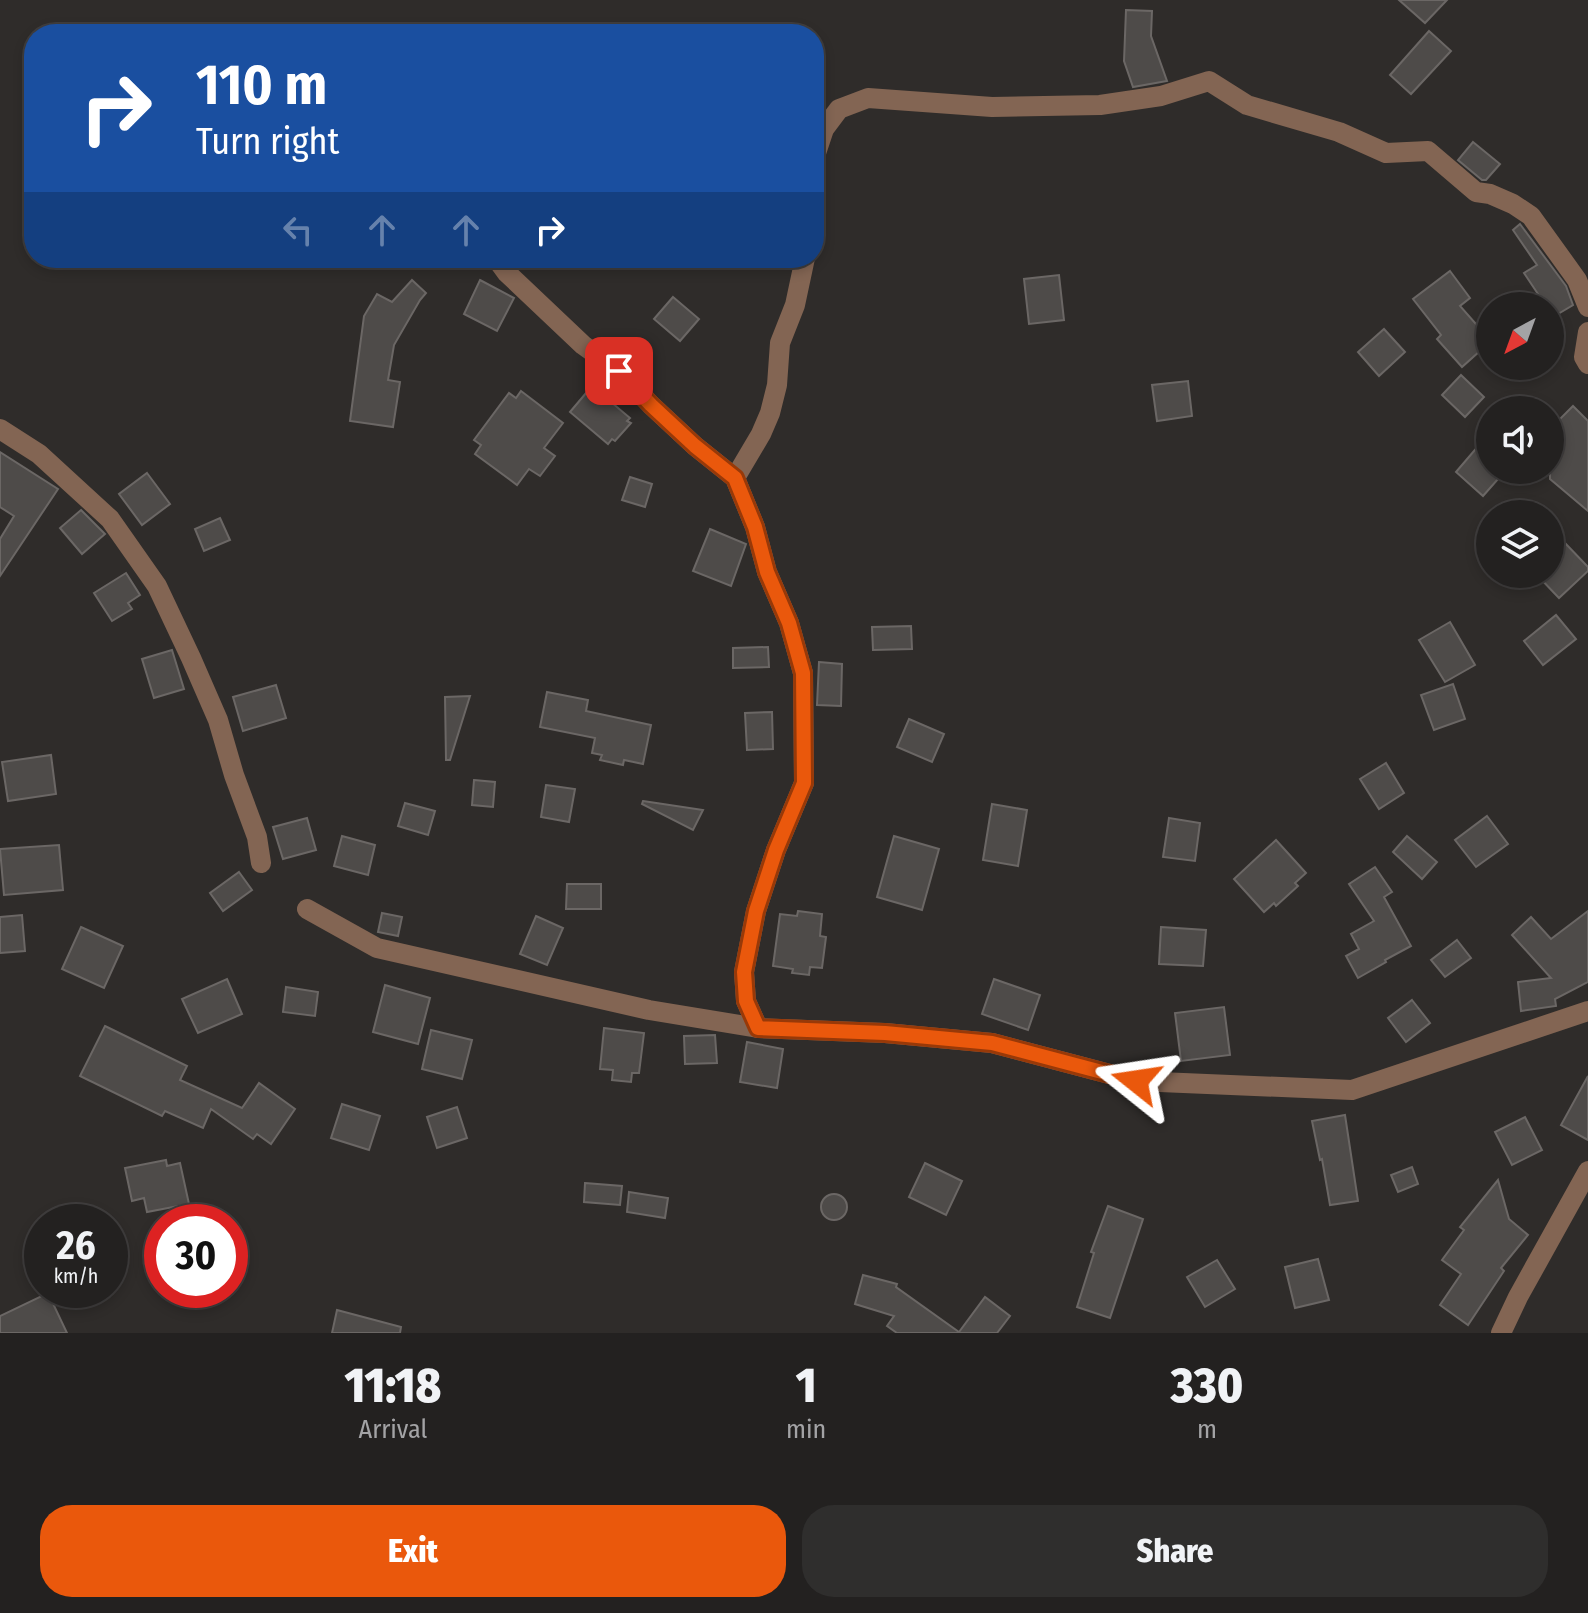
<!DOCTYPE html>
<style>
body{margin:0;font-family:"Fira Sans Condensed",sans-serif;background:#2f2e2d;color:#f1f3f6;height:100vh;display:flex;flex-direction:column;font-size:30px;white-space:nowrap}
*{box-sizing:border-box;margin:0}
p{font-size:26px;color:#a3a3a5}
.icon{flex:none;width:44px;height:44px;fill:none;stroke:currentColor;stroke-width:2;stroke-linecap:round;stroke-linejoin:round}
.map{position:relative;height:1333px;overflow:hidden}
.sheet{display:flex;flex-direction:column;background:#232120;flex:1}
.sheet>*{flex:none}
.banner{position:absolute;left:24px;top:24px;width:800px;height:244px;border-radius:32px;box-shadow:0 4px 12px #0003,0 0 0 2px #403e3e;background:#1a4fa0;color:#fff;overflow:hidden}
.needle{width:52px;rotate:221deg}
.tools{position:absolute;left:1476px;top:292px;display:grid;gap:16px}
.tools a{display:grid;place-items:center;width:88px;height:88px;border-radius:50%;background:#232120;box-shadow:0 4px 12px #0003,0 0 0 2px #403e3e;font-size:40px}
.speed{position:absolute;left:24px;top:1204px;display:flex;gap:16px;font-size:40px;font-weight:700;text-align:center}
.speed>*{display:grid;place-content:center;width:104px;height:104px;border-radius:50%;background:#232120;box-shadow:0 4px 12px #0003,0 0 0 2px #403e3e;line-height:1}
.speed small{font-size:20px;font-weight:400}
.speed .limit{border:12px solid #d22;background:#fff;color:#111}
.pin{position:absolute;display:grid;place-items:center;width:68px;height:68px;color:#fff;margin:-34px;border-radius:16px;box-shadow:0 4px 12px #0006}
.me{position:absolute;width:88px;margin:-44px;rotate:285deg;stroke-linejoin:round;filter:drop-shadow(0 0 6px #0008)}
.turn{display:flex;align-items:center;gap:28px;height:168px;padding:0 40px;font-size:36px}
.turn .icon{width:104px;height:104px;stroke-width:2.5}
.turn b{display:block;font-size:56px;line-height:68px}
.lanes{display:flex;align-items:center;height:76px;padding:0 40px;background:#0003;justify-content:center;gap:40px;direction:ltr}
.lanes .off{opacity:.35}
.eta{display:flex;justify-content:space-evenly;align-items:center;height:136px;text-align:center}
.eta b{font-size:48px;font-weight:800;line-height:56px}
.cta{display:flex;gap:16px;margin-top:auto;padding:16px 40px}
.cta a{flex:1;height:92px;border-radius:32px;background:#ea580c;color:#fff;font-size:32px;font-weight:800;line-height:92px;text-align:center}
.cta a+a{background:#2f2e2d;color:#f1f3f6}
.map>svg:first-child{display:block}
</style>
<div class="map">
<svg width="1588" height="1333" viewBox="0 0 1588 1333">
<rect width="100%" height="100%" fill="#2f2c2a"/>
<g fill="#4e4b49" stroke="#6b6765" stroke-width="2">
<path d="M 1399,0 L 1447,0 L 1425,23 Z"/>
<path d="M 1126,10 L 1152,11 L 1151,36 L 1167,81 L 1133,87 L 1124,61 Z"/>
<path d="M 1429,31 L 1451,51 L 1411,94 L 1390,75 Z"/>
<path d="M 1473,142 L 1500,164 L 1486,180 L 1482,180 L 1458,160 Z"/>
<path d="M 1520,224 L 1566,286 L 1573,305 L 1558,314 L 1554,308 L 1550,311 L 1550,306 L 1546,306 L 1524,273 L 1537,265 L 1513,230 Z"/>
<path d="M 1450,271 L 1470,298 L 1460,306 L 1490,340 L 1490,342 L 1462,367 L 1437,339 L 1441,335 L 1413,299 Z"/>
<path d="M 1059,275 L 1064,320 L 1029,324 L 1024,279 Z"/>
<path d="M 412,280 L 426,293 L 420,300 L 394,345 L 388,380 L 400,382 L 393,427 L 350,421 L 364,316 L 377,294 L 392,302 Z"/>
<path d="M 480,280 L 514,298 L 497,331 L 464,314 Z"/>
<path d="M 673,297 L 699,319 L 680,341 L 654,319 Z"/>
<path d="M 1384,329 L 1405,352 L 1379,376 L 1358,352 Z"/>
<path d="M 1461,375 L 1484,397 L 1465,417 L 1442,395 Z"/>
<path d="M 1188,381 L 1192,416 L 1157,421 L 1152,385 Z"/>
<path d="M 592,386 L 630,418 L 627,421 L 631,423 L 615,441 L 612,439 L 608,444 L 570,412 Z"/>
<path d="M 521,391 L 563,423 L 544,448 L 555,456 L 540,476 L 529,469 L 517,485 L 475,454 L 481,445 L 474,440 L 509,393 L 516,398 Z"/>
<path d="M 1573,406 L 1588,421 L 1588,511 L 1550,479 L 1550,455 L 1561,441 L 1550,429 Z"/>
<path d="M 1480,444 L 1490,452 L 1490,470 L 1506,470 L 1483,496 L 1456,472 Z"/>
<path d="M 0,452 L 58,489 L 0,576 L 0,539 L 14,516 L 0,507 Z"/>
<path d="M 147,473 L 170,504 L 142,525 L 119,494 Z"/>
<path d="M 630,477 L 652,484 L 645,507 L 622,500 Z"/>
<path d="M 81,510 L 105,534 L 82,554 L 60,528 Z"/>
<path d="M 220,518 L 230,540 L 204,551 L 195,529 Z"/>
<path d="M 710,529 L 746,544 L 731,586 L 693,571 Z"/>
<path d="M 1565,543 L 1588,567 L 1588,571 L 1559,598 L 1536,574 L 1550,574 L 1550,557 Z"/>
<path d="M 126,573 L 140,595 L 128,603 L 132,609 L 112,621 L 94,593 Z"/>
<path d="M 1556,615 L 1576,639 L 1543,665 L 1524,641 Z"/>
<path d="M 1450,622 L 1475,665 L 1445,682 L 1419,640 Z"/>
<path d="M 911,626 L 912,649 L 873,650 L 872,627 Z"/>
<path d="M 768,647 L 769,667 L 733,668 L 733,648 Z"/>
<path d="M 172,650 L 184,689 L 154,698 L 142,659 Z"/>
<path d="M 819,662 L 842,664 L 841,706 L 817,705 Z"/>
<path d="M 1453,684 L 1465,719 L 1434,730 L 1421,695 Z"/>
<path d="M 276,685 L 286,718 L 243,731 L 233,697 Z"/>
<path d="M 547,692 L 588,700 L 586,711 L 651,725 L 643,764 L 624,760 L 623,765 L 600,760 L 602,755 L 592,753 L 595,738 L 540,727 Z"/>
<path d="M 470,696 L 450,760 L 446,760 L 445,697 Z"/>
<path d="M 772,712 L 773,749 L 747,750 L 745,713 Z"/>
<path d="M 909,719 L 944,734 L 932,762 L 897,747 Z"/>
<path d="M 51,755 L 56,794 L 8,801 L 2,762 Z"/>
<path d="M 1386,763 L 1404,793 L 1379,809 L 1360,779 Z"/>
<path d="M 474,780 L 495,782 L 493,807 L 472,805 Z"/>
<path d="M 546,785 L 575,789 L 569,822 L 541,817 Z"/>
<path d="M 643,801 L 703,810 L 693,830 L 642,804 Z"/>
<path d="M 405,803 L 435,811 L 428,835 L 398,826 Z"/>
<path d="M 992,804 L 1027,810 L 1018,866 L 983,860 Z"/>
<path d="M 1487,816 L 1508,844 L 1476,867 L 1455,840 Z"/>
<path d="M 307,818 L 316,850 L 283,859 L 273,827 Z"/>
<path d="M 1169,818 L 1200,823 L 1195,861 L 1163,857 Z"/>
<path d="M 342,836 L 375,845 L 368,875 L 334,866 Z"/>
<path d="M 894,836 L 939,849 L 922,910 L 877,897 Z"/>
<path d="M 1407,836 L 1437,862 L 1422,879 L 1393,852 Z"/>
<path d="M 1276,840 L 1306,873 L 1295,883 L 1298,886 L 1276,906 L 1274,903 L 1264,912 L 1234,879 Z"/>
<path d="M 59,845 L 63,890 L 4,895 L 0,849 Z"/>
<path d="M 1375,867 L 1392,892 L 1384,897 L 1411,946 L 1385,960 L 1386,962 L 1358,978 L 1346,956 L 1359,949 L 1351,934 L 1374,921 L 1349,884 Z"/>
<path d="M 239,872 L 252,890 L 223,911 L 210,893 Z"/>
<path d="M 567,884 L 601,884 L 601,909 L 566,909 Z"/>
<path d="M 798,911 L 822,914 L 820,936 L 826,937 L 822,968 L 810,967 L 809,975 L 792,973 L 793,969 L 773,966 L 780,914 L 797,916 Z"/>
<path d="M 1588,911 L 1588,982 L 1555,999 L 1556,1006 L 1521,1011 L 1518,982 L 1551,978 L 1512,935 L 1531,917 L 1551,939 Z"/>
<path d="M 382,913 L 402,917 L 398,936 L 378,932 Z"/>
<path d="M 22,915 L 25,951 L 0,953 L 0,917 Z"/>
<path d="M 536,916 L 563,928 L 547,965 L 520,954 Z"/>
<path d="M 81,927 L 123,946 L 104,988 L 62,969 Z"/>
<path d="M 1161,927 L 1206,930 L 1203,966 L 1159,964 Z"/>
<path d="M 1457,940 L 1471,958 L 1445,977 L 1431,960 Z"/>
<path d="M 227,979 L 242,1014 L 198,1033 L 182,999 Z"/>
<path d="M 994,979 L 1040,995 L 1028,1030 L 982,1014 Z"/>
<path d="M 385,985 L 430,998 L 418,1044 L 373,1032 Z"/>
<path d="M 286,987 L 318,992 L 315,1016 L 283,1012 Z"/>
<path d="M 1412,1000 L 1430,1023 L 1406,1042 L 1388,1018 Z"/>
<path d="M 1224,1007 L 1230,1055 L 1181,1061 L 1175,1013 Z"/>
<path d="M 105,1026 L 187,1066 L 180,1080 L 242,1108 L 259,1083 L 295,1109 L 271,1144 L 257,1134 L 253,1139 L 211,1109 L 203,1128 L 165,1111 L 162,1116 L 80,1076 Z"/>
<path d="M 604,1028 L 644,1033 L 639,1073 L 632,1073 L 631,1082 L 612,1080 L 613,1070 L 600,1069 Z"/>
<path d="M 431,1030 L 472,1040 L 462,1079 L 422,1069 Z"/>
<path d="M 715,1035 L 717,1063 L 685,1064 L 684,1036 Z"/>
<path d="M 747,1042 L 783,1049 L 777,1088 L 740,1082 Z"/>
<path d="M 1588,1076 L 1588,1140 L 1561,1125 Z"/>
<path d="M 342,1104 L 380,1116 L 369,1150 L 331,1138 Z"/>
<path d="M 457,1107 L 467,1138 L 437,1148 L 427,1117 Z"/>
<path d="M 1345,1115 L 1358,1201 L 1330,1205 L 1322,1159 L 1320,1160 L 1312,1121 Z"/>
<path d="M 1525,1117 L 1542,1150 L 1512,1165 L 1495,1132 Z"/>
<path d="M 166,1160 L 167,1166 L 180,1163 L 189,1204 L 147,1212 L 144,1198 L 132,1201 L 125,1168 Z"/>
<path d="M 925,1163 L 962,1181 L 946,1215 L 909,1197 Z"/>
<path d="M 1412,1167 L 1418,1184 L 1398,1192 L 1391,1175 Z"/>
<path d="M 1498,1180 L 1509,1219 L 1528,1235 L 1501,1268 L 1504,1271 L 1468,1325 L 1440,1305 L 1461,1274 L 1442,1260 L 1464,1230 L 1460,1227 Z"/>
<path d="M 585,1183 L 622,1186 L 620,1205 L 584,1202 Z"/>
<path d="M 629,1192 L 668,1198 L 665,1218 L 627,1212 Z"/>
<circle cx="834" cy="1207" r="13"/>
<path d="M 1108,1206 L 1143,1219 L 1110,1318 L 1077,1307 L 1094,1253 L 1091,1252 Z"/>
<path d="M 1318,1259 L 1329,1300 L 1295,1308 L 1285,1267 Z"/>
<path d="M 1217,1260 L 1235,1289 L 1205,1307 L 1187,1277 Z"/>
<path d="M 863,1275 L 897,1284 L 896,1287 L 959,1332 L 985,1297 L 1010,1316 L 997,1333 L 897,1333 L 887,1326 L 894,1316 L 855,1304 Z"/>
<path d="M 48,1293 L 67,1333 L 0,1333 L 0,1316 Z"/>
<path d="M 337,1310 L 401,1327 L 400,1333 L 332,1333 Z"/>
</g>
<g fill="none" stroke-linecap="round" stroke-linejoin="round">
<g stroke="#836553" stroke-width="20">
<path d="M 814,168 L 816,153 L 824,129 L 839,109 L 868,98 L 992,107 L 1100,105 L 1161,96 L 1209,81 L 1247,105 L 1339,132 L 1386,153 L 1428,151 L 1476,192 L 1490,194 L 1513,204 L 1531,216 L 1577,280 L 1588,307"/>
<path d="M 496,258 L 507,273 L 583,345 L 619,371 L 651,405 L 695,446 L 735,478 L 755,527 L 767,572 L 789,623 L 803,673 L 804,783 L 776,850 L 756,911 L 744,972 L 746,1001 L 758,1028"/>
<path d="M 1588,332 L 1584,357 L 1588,364"/>
<path d="M 0,429 L 39,454 L 110,519 L 157,586 L 191,658 L 218,720 L 234,775 L 257,837 L 261,863"/>
<path d="M 735,478 L 761,434 L 770,413 L 777,385 L 780,343 L 795,305 L 805,258"/>
<path d="M 307,909 L 377,948 L 649,1010 L 758,1028 L 885,1033 L 992,1043 L 1136,1081 L 1352,1090 L 1588,1011"/>
<path d="M 1501,1333 L 1518,1297 L 1588,1171"/>
</g>
</g>
<g fill="none" stroke-linecap="round" stroke-linejoin="round">
<g stroke="#983908" stroke-width="20">
<path id="route" d="M 619,371 L 651,405 L 695,446 L 735,478 L 755,527 L 767,572 L 789,623 L 803,673 L 804,783 L 776,850 L 756,911 L 744,972 L 746,1001 L 758,1028 L 885,1033 L 992,1043 L 1136,1081"/>
</g>
<use href="#route" stroke="#ea580c" stroke-width="14"/>
</g>
</svg>
<div class="tools">
<a><svg class="needle" viewBox="-14 -14 28 28"><path d="M0-13l5 13h-10z" fill="#e53935"/><path d="M0 13l5-13h-10z" fill="#a3a3a5"/></svg></a>
<a><svg class="icon" aria-label="sound" viewBox="0 0 24 24"><path d="M4 9h4l5-4v14l-5-4H4zM17 9q2 3 0 6"/></svg></a>
<a><svg class="icon" aria-label="layers" viewBox="0 0 24 24"><path d="M12 4l9 5-9 5-9-5zM3 14l9 5 9-5"/></svg></a>
</div>
<div class="speed"><div>26<small>km/h</small></div><div class="limit">30</div></div>
<div class="pin" style="left:619px;top:371px;background:#d93025"><svg class="icon" aria-label="arrive" viewBox="0 0 24 24"><path d="M6 21V4h12l-3 4 3 4H6"/></svg></div>
<svg class="me" style="left:1136px;top:1081px" viewBox="-20 -20 40 40"><path d="M0-17L14 15 0 8-14 15z" fill="#ea580c" stroke="#fff" stroke-width="4"/></svg>
<div class="banner">
<div class="turn"><svg class="icon" aria-label="right" viewBox="0 0 24 24"><path d="M7 20v-9h11M14 6l5 5-5 5"/></svg><div><b>110 m</b>Turn right</div></div>
<div class="lanes"><svg class="icon off" aria-label="left" viewBox="0 0 24 24"><path d="M17 20v-9H6M10 6l-5 5 5 5"/></svg><svg class="icon off" aria-label="ahead" viewBox="0 0 24 24"><path d="M12 20V5M6 11l6-6 6 6"/></svg><svg class="icon off" aria-label="ahead" viewBox="0 0 24 24"><path d="M12 20V5M6 11l6-6 6 6"/></svg><svg class="icon" aria-label="right" viewBox="0 0 24 24"><path d="M7 20v-9h11M14 6l5 5-5 5"/></svg></div>
</div>
</div>
<section class="sheet">
<div class="eta">
<div><b>11:18</b><p>Arrival</p></div>
<div><b>1</b><p>min</p></div>
<div><b>330</b><p>m</p></div>
</div>
<div class="cta"><a>Exit</a><a>Share</a></div>
</section>
